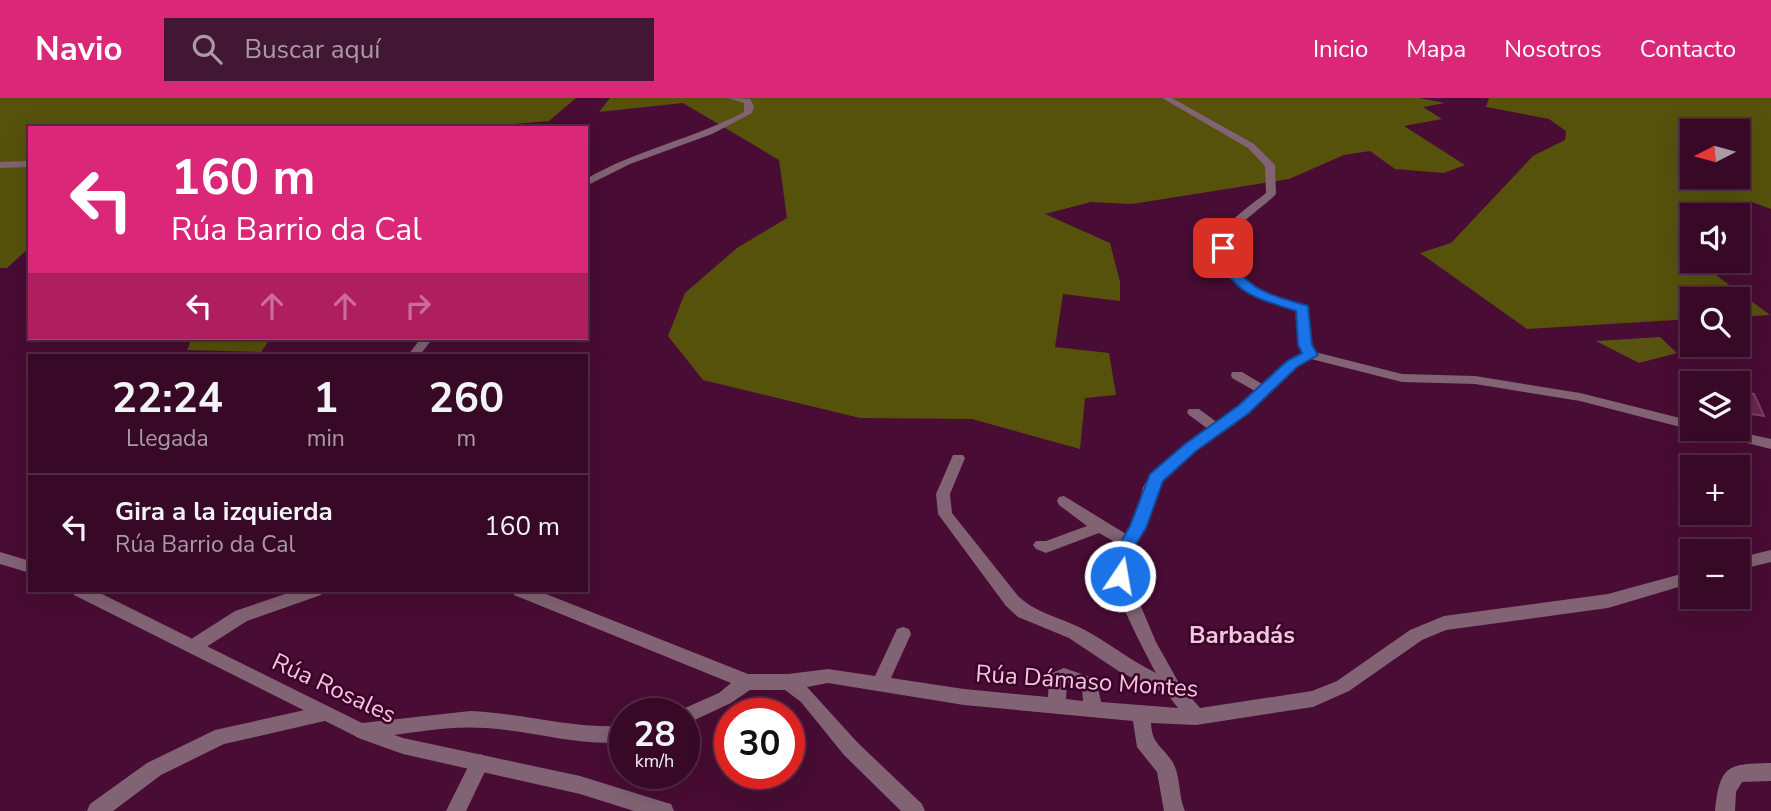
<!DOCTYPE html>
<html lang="es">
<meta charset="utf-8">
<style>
body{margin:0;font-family:"Nunito Sans",sans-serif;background:#421733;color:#f1f3f6;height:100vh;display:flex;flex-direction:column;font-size:26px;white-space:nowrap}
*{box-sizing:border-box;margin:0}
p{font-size:23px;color:#aa9aa7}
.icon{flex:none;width:38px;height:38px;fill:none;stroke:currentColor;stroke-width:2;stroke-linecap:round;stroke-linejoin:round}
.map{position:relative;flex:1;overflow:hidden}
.panel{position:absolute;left:28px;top:256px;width:560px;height:238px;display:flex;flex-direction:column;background:#370927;border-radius:0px;box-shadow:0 7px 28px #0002,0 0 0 2px #512a44}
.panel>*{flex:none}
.guide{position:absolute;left:28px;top:28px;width:560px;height:214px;border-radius:0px;box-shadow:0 7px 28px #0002,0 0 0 2px #512a44;background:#db2777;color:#fff;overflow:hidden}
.needle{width:46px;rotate:264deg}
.tools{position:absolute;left:1680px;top:21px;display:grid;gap:14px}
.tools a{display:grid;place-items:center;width:70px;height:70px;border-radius:0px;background:#370927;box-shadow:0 7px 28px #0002,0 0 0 2px #512a44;font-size:35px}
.speed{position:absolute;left:609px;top:600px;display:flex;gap:14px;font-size:35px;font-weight:700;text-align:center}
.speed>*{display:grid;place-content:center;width:91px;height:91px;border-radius:50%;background:#370927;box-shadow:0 7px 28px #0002,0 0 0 2px #512a44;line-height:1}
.speed small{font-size:18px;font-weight:400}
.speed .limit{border:10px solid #d22;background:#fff;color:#111}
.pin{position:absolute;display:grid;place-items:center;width:60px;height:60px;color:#fff;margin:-30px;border-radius:14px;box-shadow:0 4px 10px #0006}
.me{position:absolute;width:77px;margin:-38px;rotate:12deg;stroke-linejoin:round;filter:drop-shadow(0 0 5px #0008)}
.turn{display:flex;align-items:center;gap:24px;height:147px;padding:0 28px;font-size:32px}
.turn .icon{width:91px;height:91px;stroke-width:2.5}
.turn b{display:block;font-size:49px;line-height:60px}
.lanes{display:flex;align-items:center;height:66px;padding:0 28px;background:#0003;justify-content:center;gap:35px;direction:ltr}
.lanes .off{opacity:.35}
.eta{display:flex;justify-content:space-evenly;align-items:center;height:119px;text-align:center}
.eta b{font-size:42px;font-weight:700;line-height:49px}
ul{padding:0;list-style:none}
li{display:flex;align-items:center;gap:21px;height:105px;padding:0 28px;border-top:2px solid #512a44}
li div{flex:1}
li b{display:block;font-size:26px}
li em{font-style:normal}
header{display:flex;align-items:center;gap:42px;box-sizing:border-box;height:98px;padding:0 35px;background:#db2777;color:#fff}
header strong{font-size:33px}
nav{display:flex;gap:38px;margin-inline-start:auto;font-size:24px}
.search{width:490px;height:63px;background:#421733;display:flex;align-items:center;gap:18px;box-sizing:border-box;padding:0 24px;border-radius:0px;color:#aa9aa7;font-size:26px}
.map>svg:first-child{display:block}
</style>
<header>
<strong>Navio</strong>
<div class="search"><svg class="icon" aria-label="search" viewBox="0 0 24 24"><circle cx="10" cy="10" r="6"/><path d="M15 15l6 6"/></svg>Buscar aquí</div>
<nav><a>Inicio</a><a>Mapa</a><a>Nosotros</a><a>Contacto</a></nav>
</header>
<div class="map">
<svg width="1771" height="713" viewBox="0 0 1771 713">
<rect width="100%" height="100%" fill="#490c34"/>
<path fill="#585311" d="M 1660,239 L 1677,255 L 1639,265 L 1596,243 Z"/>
<g fill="#56520c" fill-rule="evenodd">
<path d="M 0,0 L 576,0 L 549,23 L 464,30 L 30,30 L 30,149 L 7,170 L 0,170 Z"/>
<path d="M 610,0 L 1419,0 L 1445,5 L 1423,9 L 1442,21 L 1404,28 L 1465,67 L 1444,75 L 1395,71 L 1370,53 L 1344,57 L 1289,81 L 1132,106 L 1091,104 L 1045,116 L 1110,145 L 1120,184 L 1120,203 L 1063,196 L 1055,249 L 1109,255 L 1116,297 L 1085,300 L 1080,351 L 972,321 L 860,320 L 703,282 L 668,238 L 685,195 L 737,150 L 787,120 L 779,62 L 683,5 L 599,14 Z"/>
<path d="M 1489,0 L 1771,0 L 1771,111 L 1749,103 L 1732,106 L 1752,141 L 1738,142 L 1738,117 L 1692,117 L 1692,163 L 1697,163 L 1770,217 L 1738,219 L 1738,201 L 1692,201 L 1692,221 L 1527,231 L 1420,155 L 1451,145 L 1533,58 L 1565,42 L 1566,33 L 1549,21 L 1486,9 ZM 1692,33 L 1738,33 L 1738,79 L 1692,79 Z"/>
<path d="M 192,240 L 271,240 L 261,254 L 187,252 Z"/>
</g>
<path fill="#67264e" stroke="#7f3f64" stroke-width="2" d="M 1738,294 L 1754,296 L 1764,318 L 1746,315 L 1744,308 L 1738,307 Z"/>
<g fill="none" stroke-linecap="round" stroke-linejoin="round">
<g fill="#826374" fill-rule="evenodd">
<path d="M 728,0 L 750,1 L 754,8 L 752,15 L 712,36 L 630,66 L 586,88 L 586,81 C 636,52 693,41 744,14 L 744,5 Z"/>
<path d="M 1162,0 L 1172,0 L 1254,46 L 1275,67 L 1276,96 C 1264,109 1247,118 1236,132 C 1204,176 1277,200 1307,208 L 1311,247 L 1315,254 L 1402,276 L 1475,278 L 1580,295 L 1692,323 L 1692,331 L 1695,331 L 1692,332 L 1580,303 L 1475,286 L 1402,284 L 1311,261 L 1296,269 L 1234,327 L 1195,352 L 1161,384 L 1157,390 L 1151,415 L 1127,463 L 1128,478 L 1156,544 L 1180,587 L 1200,610 L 1312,593 L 1337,583 L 1410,532 L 1444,518 L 1608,496 L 1692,473 L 1692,485 L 1608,510 L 1446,532 L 1422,542 L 1349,593 L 1313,609 L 1196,627 L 1151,625 C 1152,646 1161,647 1172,663 C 1181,677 1178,698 1185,713 L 1164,713 L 1157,674 L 1137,649 L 1133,623 L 964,607 L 828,585 L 807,589 L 858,645 L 922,706 L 925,713 L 901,713 L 844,657 L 801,604 L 785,592 L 750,592 L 731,605 L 684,627 L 684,616 L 676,616 L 678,613 L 719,595 L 731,585 L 514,497 L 512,492 L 536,492 L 748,576 L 788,576 L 828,571 L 875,578 L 897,531 L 903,529 L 909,531 L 911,536 L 891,580 L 964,591 L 1048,599 L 1049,580 L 1052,575 L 1064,570 L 1096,581 L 1101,604 L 1178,610 L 1168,597 L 1120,574 L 1069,540 L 1018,519 L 1006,508 L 938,416 L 936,396 L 953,357 L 963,357 L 965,360 L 950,396 L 952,415 L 1018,498 C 1036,515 1059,519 1081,530 C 1107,543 1129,562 1156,575 C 1144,553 1111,490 1111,467 C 1112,460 1116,453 1120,447 L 1099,435 L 1046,455 L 1036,451 L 1033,447 L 1036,443 L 1046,443 L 1087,428 L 1059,407 L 1057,403 L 1059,399 L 1064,398 L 1126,436 L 1137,415 L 1143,389 L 1151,376 L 1185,346 L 1208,331 L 1189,317 L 1187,314 L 1189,311 L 1199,311 L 1218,325 L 1255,293 L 1232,280 L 1231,277 L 1232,274 L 1242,274 L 1262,286 L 1288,263 L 1303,256 L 1299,247 L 1297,213 C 1267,205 1204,183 1220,141 C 1228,121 1250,108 1266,95 L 1265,68 L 1248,50 ZM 1067,585 L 1082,591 L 1083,603 L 1066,601 Z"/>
<path d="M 30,63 L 30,69 L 0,70 L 0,64 Z"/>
<path d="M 421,240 L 433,240 L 420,257 L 408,257 Z"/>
<path d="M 1701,331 L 1726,331 L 1771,341 L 1771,351 L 1703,334 Z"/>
<path d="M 1771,452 L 1771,464 L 1738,472 L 1738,460 Z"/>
<path d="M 297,492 L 323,492 L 321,497 L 247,523 L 200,553 L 194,555 L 188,553 L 186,548 L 188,543 L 235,513 Z"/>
<path d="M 323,608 L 329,610 L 332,616 L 329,622 L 224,646 L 161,677 L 113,713 L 87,713 L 90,706 L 147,665 L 215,632 Z"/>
<path d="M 470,613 C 522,615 572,631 625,628 L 625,644 C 577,648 533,633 486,630 C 444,627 403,637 362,641 L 356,639 L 353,633 L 356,627 L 362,625 Z"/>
<path d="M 480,656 L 487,659 L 489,665 L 466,713 L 446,713 L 473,659 Z"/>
<path d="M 1771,665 L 1771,683 L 1742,684 L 1736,694 L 1735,713 L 1715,713 C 1720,666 1728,666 1771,665 Z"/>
</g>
<g fill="#826374" fill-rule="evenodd">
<path d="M 0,454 L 30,463 L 30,475 L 0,466 Z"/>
<path d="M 72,492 L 94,492 L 366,627 L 403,640 L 580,678 L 664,704 L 671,706 L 674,713 L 634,713 L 580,696 L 403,656 L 361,641 L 74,497 Z"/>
</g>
</g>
<path fill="#1a73e8" stroke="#114b97" stroke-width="2" d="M 1223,146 L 1229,150 C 1240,192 1269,196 1308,208 L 1312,247 L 1318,257 L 1297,269 L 1249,315 L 1196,353 L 1163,383 L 1146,430 L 1131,454 L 1127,483 L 1114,483 L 1110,463 L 1130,428 L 1150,376 L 1185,346 L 1238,308 L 1287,263 L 1302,255 L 1298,247 L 1296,213 C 1256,200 1228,195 1217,150 Z"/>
<g text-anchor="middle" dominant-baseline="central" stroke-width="5" stroke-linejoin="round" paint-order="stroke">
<g font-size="24" font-weight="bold" fill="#eec8dc" stroke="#3d012a">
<text x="1242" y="537">Barbadás</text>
</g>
<g font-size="24" fill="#eec8dc" stroke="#3d012a">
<text transform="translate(1087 583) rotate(4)">Rúa Dámaso Montes</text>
<text transform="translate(334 590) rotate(25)">Rúa Rosales</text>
</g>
</g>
</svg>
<div class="tools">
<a><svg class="needle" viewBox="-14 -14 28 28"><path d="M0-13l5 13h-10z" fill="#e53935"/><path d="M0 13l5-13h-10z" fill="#aa9aa7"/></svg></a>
<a><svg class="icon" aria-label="sound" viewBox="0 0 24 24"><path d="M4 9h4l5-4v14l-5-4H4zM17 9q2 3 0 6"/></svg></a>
<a><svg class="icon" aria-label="search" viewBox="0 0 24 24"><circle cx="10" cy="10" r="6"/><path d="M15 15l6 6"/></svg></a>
<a><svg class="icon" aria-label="layers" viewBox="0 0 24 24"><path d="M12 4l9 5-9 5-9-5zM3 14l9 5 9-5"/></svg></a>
<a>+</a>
<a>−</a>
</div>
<div class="speed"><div>28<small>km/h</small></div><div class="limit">30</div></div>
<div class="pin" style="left:1223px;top:150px;background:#d93025"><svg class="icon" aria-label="arrive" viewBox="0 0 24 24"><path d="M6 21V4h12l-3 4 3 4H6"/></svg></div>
<svg class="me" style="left:1120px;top:478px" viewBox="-20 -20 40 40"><circle r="17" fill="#1a73e8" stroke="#fff" stroke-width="3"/><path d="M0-11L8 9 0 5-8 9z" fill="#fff"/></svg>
<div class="guide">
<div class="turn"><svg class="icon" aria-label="left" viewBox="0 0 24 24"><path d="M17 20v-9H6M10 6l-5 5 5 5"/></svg><div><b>160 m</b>Rúa Barrio da Cal</div></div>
<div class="lanes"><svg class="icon" aria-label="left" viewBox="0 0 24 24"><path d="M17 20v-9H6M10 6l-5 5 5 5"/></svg><svg class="icon off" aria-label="ahead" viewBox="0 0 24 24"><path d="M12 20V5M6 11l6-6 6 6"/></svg><svg class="icon off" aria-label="ahead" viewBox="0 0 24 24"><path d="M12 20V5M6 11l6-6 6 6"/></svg><svg class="icon off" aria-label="right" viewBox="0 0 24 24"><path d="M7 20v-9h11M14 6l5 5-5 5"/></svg></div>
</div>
<section class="panel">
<div class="eta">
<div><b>22:24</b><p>Llegada</p></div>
<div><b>1</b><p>min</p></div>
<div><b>260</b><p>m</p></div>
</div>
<ul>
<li><svg class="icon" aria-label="left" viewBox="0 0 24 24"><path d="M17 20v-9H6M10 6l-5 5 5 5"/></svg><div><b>Gira a la izquierda</b><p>Rúa Barrio da Cal</p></div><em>160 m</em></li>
</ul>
</section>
</div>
